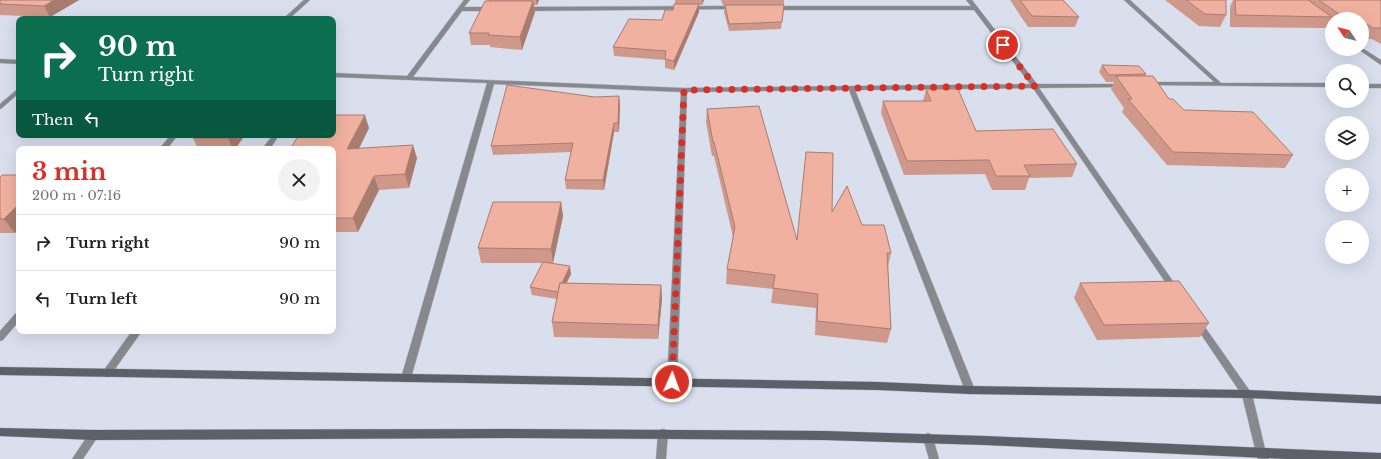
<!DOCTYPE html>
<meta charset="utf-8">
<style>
body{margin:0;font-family:"Libre Baskerville",serif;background:#f2f2f2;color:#222;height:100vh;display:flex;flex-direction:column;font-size:15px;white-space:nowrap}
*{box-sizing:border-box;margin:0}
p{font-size:13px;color:#767676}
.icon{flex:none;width:22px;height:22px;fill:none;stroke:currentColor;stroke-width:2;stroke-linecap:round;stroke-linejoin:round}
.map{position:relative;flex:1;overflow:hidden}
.side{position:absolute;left:16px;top:146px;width:320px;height:188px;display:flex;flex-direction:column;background:#fff;border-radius:8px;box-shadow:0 4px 16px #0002}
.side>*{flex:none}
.top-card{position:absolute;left:16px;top:16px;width:320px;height:122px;border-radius:8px;box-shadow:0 4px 16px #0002;background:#0b6e4f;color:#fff;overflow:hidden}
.needle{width:26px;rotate:306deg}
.tools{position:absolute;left:1325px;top:12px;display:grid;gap:8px}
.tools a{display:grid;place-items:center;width:44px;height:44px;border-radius:50%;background:#fff;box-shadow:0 4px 16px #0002;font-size:20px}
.pin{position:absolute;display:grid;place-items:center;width:34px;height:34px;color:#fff;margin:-17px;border:2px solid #fff;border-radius:50%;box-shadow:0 1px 4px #0007}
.me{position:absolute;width:44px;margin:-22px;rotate:2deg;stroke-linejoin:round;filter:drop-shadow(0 0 3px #0008)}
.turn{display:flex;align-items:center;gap:14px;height:84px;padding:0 16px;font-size:18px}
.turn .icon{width:52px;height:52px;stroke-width:2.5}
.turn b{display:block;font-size:28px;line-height:34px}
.then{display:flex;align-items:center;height:38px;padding:0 16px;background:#0003;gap:8px;font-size:15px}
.round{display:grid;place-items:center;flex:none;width:42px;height:42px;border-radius:21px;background:#f2f2f2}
.overview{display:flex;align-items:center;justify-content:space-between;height:68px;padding:0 16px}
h1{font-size:24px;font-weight:800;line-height:30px;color:#d93025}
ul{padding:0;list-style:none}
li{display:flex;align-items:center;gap:12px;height:56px;padding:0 16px;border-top:1px solid #e0e0e0}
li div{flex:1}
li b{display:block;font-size:15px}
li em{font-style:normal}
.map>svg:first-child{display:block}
</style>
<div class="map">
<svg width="1381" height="459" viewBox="0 0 1381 459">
<rect width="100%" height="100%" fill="#d9dfed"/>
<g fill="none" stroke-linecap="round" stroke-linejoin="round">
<g stroke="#b8bdca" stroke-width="1">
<g id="minor">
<path d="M 304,0 L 310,0 L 289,19 L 283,19 Z"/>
<path d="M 464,0 L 470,0 L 464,7 L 490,7 L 493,9 L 490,11 L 462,11 L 413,77 L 684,88 L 1030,84 L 974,10 L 774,10 L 771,8 L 774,6 L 971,6 L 966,0 L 972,0 L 1037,84 L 1124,84 L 1124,86 L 1122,87 L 1039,88 L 1179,290 L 1178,292 L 1172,292 L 1033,88 L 855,90 L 975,390 L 974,393 L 970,394 L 966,393 L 849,90 L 687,92 L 677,383 L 675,386 L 672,387 L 669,386 L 667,383 L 681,92 L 494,84 L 411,378 L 409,381 L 406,382 L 403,381 L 401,378 L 487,83 L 333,77 L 333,73 L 407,76 Z"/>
<path d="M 1124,0 L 1130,0 L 1221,83 L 1332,83 L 1332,87 L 1147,85 L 1146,84 L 1149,82 L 1214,82 Z"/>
<path d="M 734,6 L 736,7 L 736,9 L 524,11 L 521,9 L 524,7 Z"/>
<path d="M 1318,19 L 1322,19 L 1332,26 L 1332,31 L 1318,21 Z"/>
<path d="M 1362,48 L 1381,60 L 1381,65 L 1358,49 L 1362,49 Z"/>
<path d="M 0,59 L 19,60 L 19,64 L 0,63 Z"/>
<rect x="1362" y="84" width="19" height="4"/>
<path d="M 19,88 L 19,93 L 2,108 L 0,109 L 0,104 Z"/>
<path d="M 171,135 L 178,135 L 167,149 L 159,149 Z"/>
<path d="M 273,135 L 279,135 L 270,149 L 262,149 Z"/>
<path d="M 19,312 L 19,321 L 3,340 L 0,341 L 0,331 L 16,313 Z"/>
<path d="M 1197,319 L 1200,320 L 1252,394 L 1266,453 L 1269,459 L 1258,459 L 1257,457 L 1242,395 L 1194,324 L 1192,322 L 1194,320 Z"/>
<path d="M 132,331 L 142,331 L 110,376 L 107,377 L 104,376 L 102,373 L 104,370 Z"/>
<path d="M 663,429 L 667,430 L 668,433 L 666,459 L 656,459 L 658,433 L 659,430 Z"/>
<path d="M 94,430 L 98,432 L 99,435 L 83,459 L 72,459 L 90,432 Z"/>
<path d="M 928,433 L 932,435 L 933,438 L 939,459 L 929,459 L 923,438 L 924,435 Z"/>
</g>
</g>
<g stroke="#b8bdca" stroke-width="1">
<g id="secondary">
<path d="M 0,367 L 878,382 L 970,386 L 1247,390 L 1381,396 L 1381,404 L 1247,398 L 970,394 L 878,390 L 0,375 Z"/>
<path d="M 0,428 L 94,430 L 511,429 L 824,431 L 985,436 L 1381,453 L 1381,459 L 1287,459 L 985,445 L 824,440 L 511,438 L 94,440 L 0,436 Z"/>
</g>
</g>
<use href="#minor" fill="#87898f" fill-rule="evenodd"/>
<use href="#secondary" fill="#5d6068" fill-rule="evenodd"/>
</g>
<g fill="#cf988a">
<path d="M 0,0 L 79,0 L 50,17 L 0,15 Z"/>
<path d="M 489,0 L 539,0 L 537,5 L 534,5 L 535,12 L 522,50 L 490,47 L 490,45 L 471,45 L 469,33 Z"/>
<path d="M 675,0 L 704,0 L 702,5 L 699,5 L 699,12 L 674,70 L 665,68 L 665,60 L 614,56 L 613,47 L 662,20 L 673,10 L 675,4 Z"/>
<path d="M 721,0 L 784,0 L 784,5 L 723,5 Z"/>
<path d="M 1010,0 L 1063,0 L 1079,17 L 1075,27 L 1028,27 Z"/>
<path d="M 1165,0 L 1226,0 L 1226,15 L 1220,27 L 1199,26 Z"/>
<path d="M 1233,0 L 1381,0 L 1381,44 L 1372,39 L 1365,39 L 1362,37 L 1362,19 L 1332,19 L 1332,24 L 1329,22 L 1325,28 L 1230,27 L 1230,7 Z"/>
<path d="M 725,5 L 784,5 L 781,29 L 729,31 L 724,12 Z"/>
<path d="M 1102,65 L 1146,74 L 1145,76 L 1169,99 L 1184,110 L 1293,155 L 1285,168 L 1167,165 L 1122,112 L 1124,108 L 1111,89 L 1114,82 L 1106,82 L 1099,72 Z"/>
<path d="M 926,89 L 976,131 L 1077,164 L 1072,177 L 1029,178 L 1025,190 L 992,190 L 985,174 L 904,175 L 881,113 L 883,101 L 923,101 Z"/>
<path d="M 619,96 L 620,105 L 619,132 L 614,132 L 604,190 L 566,189 L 565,180 L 571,152 L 493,155 L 491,146 Z"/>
<path d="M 707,109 L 797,239 L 832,212 L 862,225 L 891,253 L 888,267 L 891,329 L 887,343 L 815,335 L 816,308 L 771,303 L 773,289 L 726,284 L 727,269 L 733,237 L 714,156 L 712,156 L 706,122 Z"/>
<path d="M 369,128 L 359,148 L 417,158 L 409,188 L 379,190 L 358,232 L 333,232 L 333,149 Z"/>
<path d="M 245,135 L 235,149 L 198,149 L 193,138 Z"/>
<path d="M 0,177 L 15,233 L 0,233 Z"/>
<path d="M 561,202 L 563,216 L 553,263 L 550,263 L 571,274 L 566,283 L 661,285 L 662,299 L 658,339 L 554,337 L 552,322 L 557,299 L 532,295 L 530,287 L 543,263 L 481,263 L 478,248 Z"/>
<path d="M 1080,283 L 1209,323 L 1200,337 L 1097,340 L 1074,298 Z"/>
</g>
<g fill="#a97c70">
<path d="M 54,0 L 79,0 L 50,17 L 44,6 Z"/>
<path d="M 536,0 L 539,0 L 537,5 Z"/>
<path d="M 702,0 L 704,0 L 702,5 Z"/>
<path d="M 533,1 L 535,12 L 522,50 L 520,37 Z"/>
<path d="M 699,4 L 699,12 L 674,70 L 674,61 Z"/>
<path d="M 619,96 L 620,105 L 619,132 L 618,123 Z"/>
<path d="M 365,115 L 369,128 L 352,163 L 347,149 Z"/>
<path d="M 614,123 L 614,132 L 604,190 L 603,180 Z"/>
<path d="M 230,135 L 245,135 L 235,149 L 233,149 L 228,138 Z"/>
<path d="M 413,145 L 417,158 L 409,188 L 405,174 Z"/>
<path d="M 374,176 L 379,190 L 358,232 L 353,218 Z"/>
<path d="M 561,202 L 563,216 L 553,263 L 551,249 Z"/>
<path d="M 19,204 L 19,229 L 15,233 L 4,219 Z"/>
<path d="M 570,266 L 571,274 L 559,299 L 558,292 Z"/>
<path d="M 661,285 L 662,299 L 658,339 L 658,325 Z"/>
</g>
<g fill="#f1b1a0" stroke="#a97c70">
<path d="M 0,0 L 54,0 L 44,6 L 0,4 Z"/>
<path d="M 1020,0 L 1063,0 L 1079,17 L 1032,16 Z"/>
<path d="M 1186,0 L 1226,0 L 1226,15 L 1205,14 Z"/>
<path d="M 1235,0 L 1308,0 L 1332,17 L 1236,15 Z"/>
<path d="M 1319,0 L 1381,0 L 1381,28 L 1373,28 L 1362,21 L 1362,19 L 1358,19 L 1355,17 L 1340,17 L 1339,14 Z"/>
<path d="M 485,1 L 533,1 L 520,37 L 488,35 L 489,33 L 469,33 Z"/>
<path d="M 674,4 L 699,4 L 674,61 L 665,59 L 666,51 L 613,47 L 629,19 L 662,20 L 665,10 L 673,10 Z"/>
<path d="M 725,5 L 784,5 L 782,22 L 729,24 Z"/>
<path d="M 1102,65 L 1139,66 L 1146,74 L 1109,75 Z"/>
<path d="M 1116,76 L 1153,76 L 1169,99 L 1173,99 L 1184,110 L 1253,112 L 1293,155 L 1173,152 L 1128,99 L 1132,99 Z"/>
<path d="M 507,85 L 595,97 L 619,96 L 618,123 L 614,123 L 603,180 L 565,180 L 573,143 L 491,146 Z"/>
<path d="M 926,89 L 958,89 L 976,131 L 1053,129 L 1077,164 L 1024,165 L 1030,176 L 996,176 L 989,160 L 907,161 L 883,101 L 931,101 Z"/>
<path d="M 759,106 L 797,240 L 806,152 L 833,153 L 832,212 L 847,186 L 862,225 L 884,225 L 891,253 L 887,253 L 891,329 L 817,321 L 818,294 L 773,288 L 775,275 L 727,269 L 735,227 L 714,142 L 713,142 L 707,109 Z"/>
<path d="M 333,115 L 365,115 L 347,149 L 413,145 L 405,174 L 374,176 L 353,218 L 333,218 L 333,149 L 290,149 L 299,135 L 333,135 Z"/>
<path d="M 196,135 L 230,135 L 228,138 L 193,138 Z"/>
<path d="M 2,175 L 19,175 L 19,204 L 4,219 L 0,219 L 0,177 Z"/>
<path d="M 493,202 L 561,202 L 551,249 L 478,248 Z"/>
<path d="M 543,262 L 570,266 L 562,283 L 560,283 L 558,292 L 530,287 Z"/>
<path d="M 1179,281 L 1209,323 L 1104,325 L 1080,283 Z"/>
<path d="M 560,283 L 661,285 L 658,325 L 552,322 Z"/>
</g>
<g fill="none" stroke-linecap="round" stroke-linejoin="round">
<path stroke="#d93025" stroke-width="7" stroke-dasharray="0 12.6" d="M 672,382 L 684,90 L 1035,86 L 1003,45"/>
</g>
</svg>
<div class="tools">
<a><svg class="needle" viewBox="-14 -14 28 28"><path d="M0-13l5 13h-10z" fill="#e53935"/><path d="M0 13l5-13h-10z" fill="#767676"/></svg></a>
<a><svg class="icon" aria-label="search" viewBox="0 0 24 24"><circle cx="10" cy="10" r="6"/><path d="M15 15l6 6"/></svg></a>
<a><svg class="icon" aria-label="layers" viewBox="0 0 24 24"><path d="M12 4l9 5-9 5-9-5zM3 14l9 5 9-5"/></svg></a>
<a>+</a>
<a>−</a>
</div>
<div class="pin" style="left:1003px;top:45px;background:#d93025"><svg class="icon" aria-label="arrive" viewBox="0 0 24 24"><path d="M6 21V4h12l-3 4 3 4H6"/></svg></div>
<svg class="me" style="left:672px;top:382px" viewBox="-20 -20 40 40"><circle r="17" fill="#d93025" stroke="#fff" stroke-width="3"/><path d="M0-11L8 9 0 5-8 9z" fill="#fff"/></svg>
<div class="top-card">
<div class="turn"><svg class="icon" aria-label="right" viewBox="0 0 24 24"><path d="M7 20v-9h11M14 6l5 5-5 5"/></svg><div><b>90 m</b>Turn right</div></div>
<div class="then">Then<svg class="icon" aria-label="left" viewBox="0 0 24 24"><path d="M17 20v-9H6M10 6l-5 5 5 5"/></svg></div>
</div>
<section class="side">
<div class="overview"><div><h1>3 min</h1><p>200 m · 07:16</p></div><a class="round"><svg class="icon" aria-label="close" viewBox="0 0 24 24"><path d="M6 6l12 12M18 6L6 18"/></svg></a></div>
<ul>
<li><svg class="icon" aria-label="right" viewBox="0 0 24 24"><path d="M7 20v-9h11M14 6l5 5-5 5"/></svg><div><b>Turn right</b></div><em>90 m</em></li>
<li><svg class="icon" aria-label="left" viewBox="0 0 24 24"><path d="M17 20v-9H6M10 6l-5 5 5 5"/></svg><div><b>Turn left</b></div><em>90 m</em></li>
</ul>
</section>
</div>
